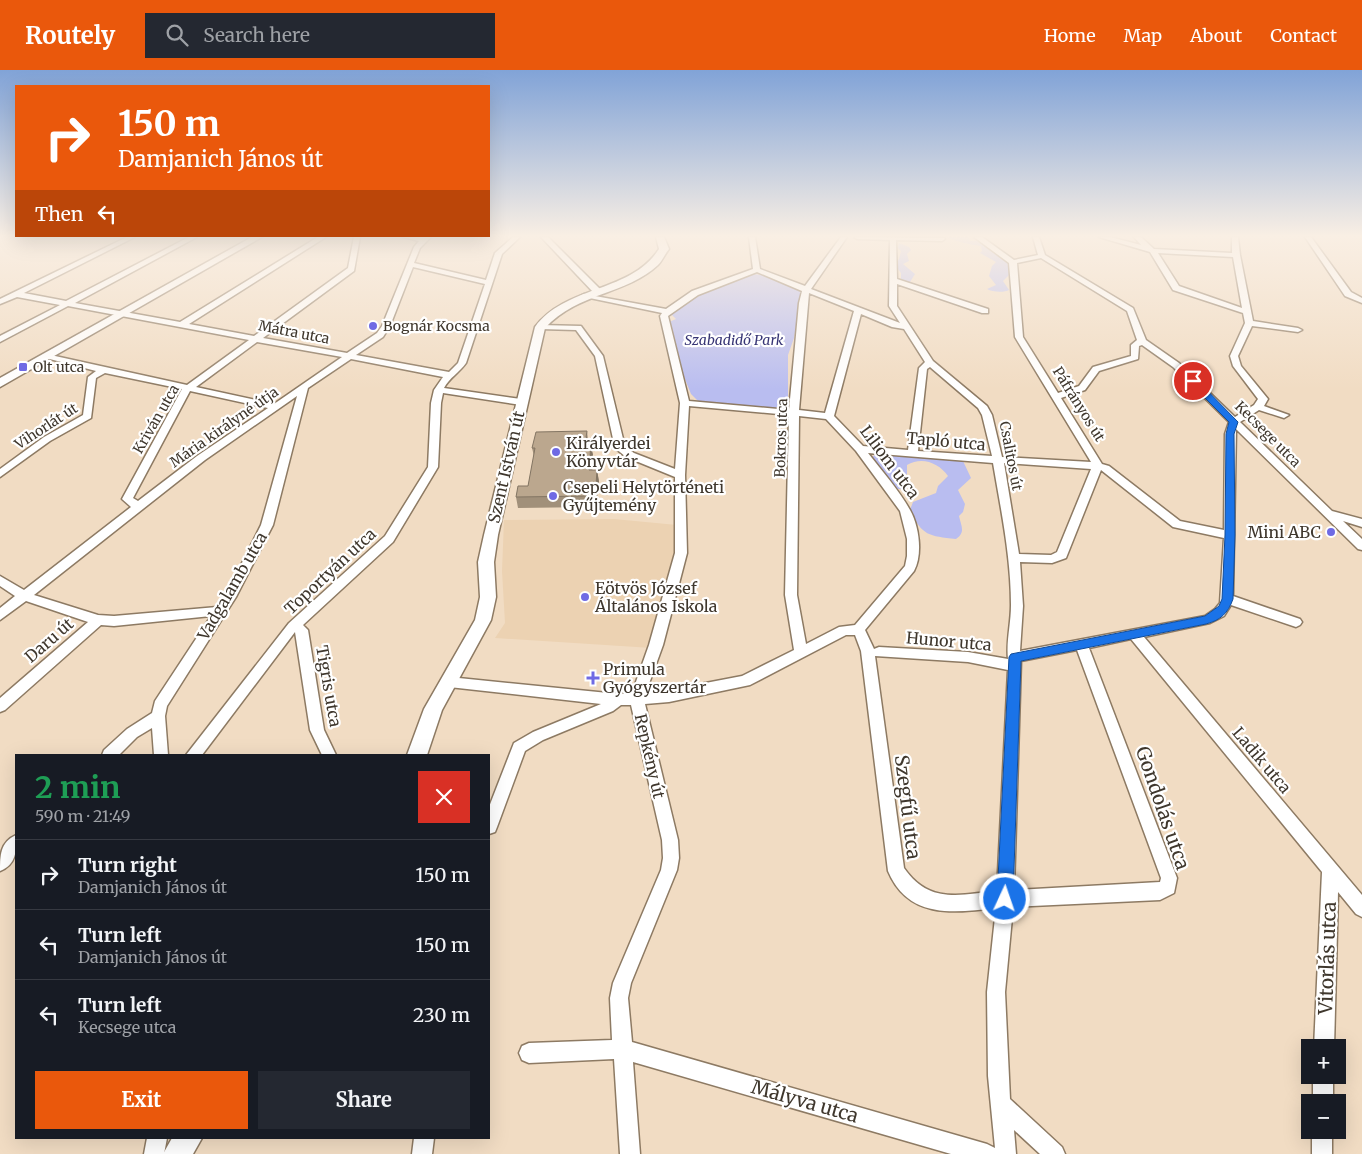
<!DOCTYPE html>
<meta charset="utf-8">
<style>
body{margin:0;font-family:Merriweather,serif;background:#242831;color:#f1f3f6;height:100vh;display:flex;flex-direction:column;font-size:19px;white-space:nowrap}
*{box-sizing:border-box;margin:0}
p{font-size:16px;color:#9ea1a6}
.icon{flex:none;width:28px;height:28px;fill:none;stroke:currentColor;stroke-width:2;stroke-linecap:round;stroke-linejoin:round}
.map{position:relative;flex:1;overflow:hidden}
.panel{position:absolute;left:15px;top:684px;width:475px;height:385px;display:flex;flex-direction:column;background:#171b24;border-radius:0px;box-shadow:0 5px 20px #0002}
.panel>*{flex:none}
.hud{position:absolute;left:15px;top:15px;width:475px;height:152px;border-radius:0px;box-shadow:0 5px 20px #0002;background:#ea580c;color:#fff;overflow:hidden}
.tools{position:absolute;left:1301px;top:969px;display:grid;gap:10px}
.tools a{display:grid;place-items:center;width:45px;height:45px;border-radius:0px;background:#171b24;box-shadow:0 5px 20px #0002;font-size:25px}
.pin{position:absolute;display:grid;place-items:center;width:42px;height:42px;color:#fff;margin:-21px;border:2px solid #fff;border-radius:50%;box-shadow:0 1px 5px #0007}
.me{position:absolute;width:55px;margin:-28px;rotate:3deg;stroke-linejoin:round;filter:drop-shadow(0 0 4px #0008)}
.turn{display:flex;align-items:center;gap:18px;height:105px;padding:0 20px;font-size:22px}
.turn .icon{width:65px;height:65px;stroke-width:2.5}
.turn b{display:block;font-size:35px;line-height:42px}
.then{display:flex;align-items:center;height:48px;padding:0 20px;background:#0003;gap:10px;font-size:19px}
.round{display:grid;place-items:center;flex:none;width:52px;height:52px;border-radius:0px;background:#242831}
.overview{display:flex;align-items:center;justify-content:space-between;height:85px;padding:0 20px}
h1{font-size:30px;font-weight:700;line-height:38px;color:#1e9e55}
.primary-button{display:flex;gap:10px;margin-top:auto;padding:10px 20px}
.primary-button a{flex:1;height:58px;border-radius:0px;background:#ea580c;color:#fff;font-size:20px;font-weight:700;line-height:58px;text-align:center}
.primary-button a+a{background:#242831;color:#f1f3f6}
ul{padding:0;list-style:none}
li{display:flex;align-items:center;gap:15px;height:70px;padding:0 20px;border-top:1px solid #363941}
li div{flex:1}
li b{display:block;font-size:19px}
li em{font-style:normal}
header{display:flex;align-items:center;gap:30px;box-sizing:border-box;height:70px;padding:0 25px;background:#ea580c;color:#fff}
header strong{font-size:24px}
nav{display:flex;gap:28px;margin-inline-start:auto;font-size:18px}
.search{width:350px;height:45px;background:#242831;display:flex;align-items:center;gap:12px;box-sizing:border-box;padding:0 18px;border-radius:0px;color:#9ea1a6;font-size:19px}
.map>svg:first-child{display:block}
</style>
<header>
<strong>Routely</strong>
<div class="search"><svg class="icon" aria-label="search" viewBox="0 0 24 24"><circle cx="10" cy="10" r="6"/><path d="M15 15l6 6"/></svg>Search here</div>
<nav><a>Home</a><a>Map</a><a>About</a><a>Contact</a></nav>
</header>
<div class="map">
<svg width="1362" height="1084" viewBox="0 0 1362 1084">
<rect width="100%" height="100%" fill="#f1dcc3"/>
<path fill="#ecd2b2" d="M 614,449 L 677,455 L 678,486 L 652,578 L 495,568 L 505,553 L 502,501 L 504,450 Z"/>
<g fill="#b9bdf0">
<path d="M 946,167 L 969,167 L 970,171 L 979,171 L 1007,189 L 1009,205 L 1003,211 L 1009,220 C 1004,223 992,222 987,219 L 996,215 L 989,206 L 992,196 L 996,192 L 980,183 L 982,181 L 981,176 C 967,174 959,172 946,167 Z"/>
<path d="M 899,173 L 909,177 L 911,180 L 907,184 L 909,191 L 903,194 L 915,204 L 910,212 L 901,210 L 901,203 L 895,195 L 899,189 L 901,181 L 898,178 Z"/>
<path d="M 752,204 L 763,205 L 797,219 L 801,223 L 794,268 L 788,285 L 788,331 L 780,340 L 699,332 L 691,324 L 676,287 L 677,276 L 672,270 L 669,252 L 676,249 L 670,243 L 705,222 Z"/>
<path d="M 882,384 L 960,389 L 963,391 L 971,408 L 958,420 L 965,434 L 963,442 L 959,446 C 961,456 966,462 956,469 C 929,466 922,466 910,440 L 913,432 L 936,423 L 938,416 L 948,406 C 939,393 922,386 907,395 L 907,404 L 899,409 L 901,419 L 898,419 C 888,414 875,399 872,387 L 875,385 Z"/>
</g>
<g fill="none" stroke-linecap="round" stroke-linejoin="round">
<g stroke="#8d7a63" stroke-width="3">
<g id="street">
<path d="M 127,167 L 135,167 L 24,223 L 66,231 L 189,167 L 197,167 L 75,233 L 180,252 L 318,167 L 326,167 L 189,254 L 254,266 L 348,198 L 354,167 L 360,167 L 354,201 L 263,268 L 347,283 L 377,263 L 382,256 L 414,177 L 419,171 L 403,167 L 431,167 L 420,178 L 414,193 L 486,210 L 495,183 L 513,167 L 520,167 L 502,184 L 466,293 C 460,302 449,308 444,318 L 521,329 L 526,332 L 521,335 L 443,323 L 441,333 L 438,397 L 393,472 L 303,555 L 308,560 L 324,660 L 336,685 L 322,685 L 310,660 L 295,562 L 202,685 L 186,685 L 289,553 L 385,466 L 428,397 L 431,333 L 434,320 L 443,307 L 351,289 L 308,318 L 273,455 L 236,527 L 167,636 L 165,646 L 168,685 L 154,685 L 152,658 L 137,667 L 119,685 L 102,685 L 104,680 L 127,659 L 152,643 L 155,631 L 211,546 L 114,556 L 101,555 L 5,640 L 0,642 L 0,628 L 88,552 L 26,531 L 0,550 L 0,538 L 15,526 L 0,516 L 0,506 L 24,520 L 131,437 L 122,429 L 182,319 L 105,303 L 96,308 L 91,348 L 50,371 L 0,407 L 0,399 L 44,367 L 83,345 L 88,307 L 96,301 L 42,287 L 46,284 L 187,315 L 249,270 L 68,236 L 0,272 L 0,266 L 60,235 L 17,227 L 0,234 L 0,229 ZM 413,197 L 485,214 L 458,293 L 449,302 L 356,285 L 383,267 L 390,256 ZM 257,272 L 342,287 L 274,334 L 196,317 ZM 190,321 L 268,338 L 197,386 L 138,431 L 133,428 ZM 297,326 L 261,455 L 238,501 L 217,537 L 114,546 L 98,545 L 34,525 L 205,390 Z"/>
<path d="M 541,167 L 548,167 L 600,219 L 600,223 L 594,223 Z"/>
<path d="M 749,167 L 755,167 L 760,199 L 805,216 L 841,167 L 847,167 L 811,219 L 900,253 L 889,236 L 890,170 L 857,169 L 854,167 L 944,168 L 945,169 L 942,171 L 896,170 L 897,209 L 988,239 L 988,243 L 982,243 L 897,214 L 897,236 L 933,291 L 987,336 L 992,345 L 1002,387 L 1091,392 L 1015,267 L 1009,193 L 974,167 L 982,167 L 1014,190 L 1038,185 L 1033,167 L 1039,167 L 1045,185 L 1133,238 L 1146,270 L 1179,293 L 1235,347 L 1254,335 L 1258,329 L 1233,296 L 1230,286 L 1245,253 L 1243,243 L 1173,220 L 1150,182 L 1099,167 L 1110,167 L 1141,175 L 1134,167 L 1141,167 L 1154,179 L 1232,183 L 1232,167 L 1238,167 L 1240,185 L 1253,251 L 1298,258 L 1302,260 L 1298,262 L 1252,256 L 1238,286 L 1241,296 L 1268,329 L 1264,336 L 1289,345 L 1284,348 L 1259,340 L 1240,352 L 1332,441 L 1362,449 L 1362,457 L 1343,451 L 1362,469 L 1362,480 L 1358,479 L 1236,359 L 1233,526 L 1300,549 L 1302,552 L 1300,555 L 1296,557 L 1231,535 L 1224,546 L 1210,553 L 1144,567 L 1362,825 L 1362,847 L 1356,844 L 1338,822 L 1334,978 L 1314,978 L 1322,802 L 1131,569 L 1089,578 L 1177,808 L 1174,823 L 1160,830 L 1013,837 L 1005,922 L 1010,1029 L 1062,1077 L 1065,1084 L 1040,1084 L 1014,1060 L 1016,1084 L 951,1084 L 633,992 L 640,1084 L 620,1084 L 614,989 L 529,993 L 522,990 L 519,983 L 522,976 L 529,973 L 612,970 L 610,928 L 613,913 L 661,800 L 663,788 L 662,770 L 631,635 L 621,635 L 613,641 L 543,670 L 525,681 L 497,757 L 495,762 L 489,764 L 489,737 L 514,673 L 533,662 L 601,634 L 449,617 L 444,616 L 442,612 L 444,608 L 449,607 L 618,624 L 632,623 L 649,575 L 675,483 L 675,407 L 626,387 L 615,378 L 595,286 L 576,260 L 540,259 L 536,257 L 540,255 L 581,256 L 603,286 L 625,377 L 634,383 L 675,399 L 680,333 L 660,246 L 662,243 L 580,226 L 584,224 L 666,239 L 692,221 L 753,199 ZM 1158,183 L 1233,187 L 1242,238 L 1179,216 ZM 1041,188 L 1127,241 L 1137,270 L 1131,275 L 1131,286 L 1093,297 L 1079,316 L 1058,323 L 1023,267 L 1017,193 ZM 757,202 L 802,221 L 799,233 L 789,340 L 689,331 L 668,246 L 698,225 ZM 809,223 L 854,241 L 825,343 L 799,340 ZM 861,244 L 892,257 L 904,259 L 925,292 L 919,298 L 908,380 L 863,376 L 834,346 ZM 1142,275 L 1173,297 L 1229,352 L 1225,364 L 1224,460 L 1180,451 L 1109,396 L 1102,394 L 1061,328 L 1085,320 L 1099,301 L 1138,289 L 1139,276 ZM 930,297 L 978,338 L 982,345 L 992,386 L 918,381 L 927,299 ZM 689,336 L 789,345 L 785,525 L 794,580 L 742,606 L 669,620 L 646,622 L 663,575 L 687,483 L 685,405 ZM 799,346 L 826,349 L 856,381 L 900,441 L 907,469 L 907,486 L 905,496 L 855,555 L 839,557 L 806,574 L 797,525 ZM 868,383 L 993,393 C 1001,440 1011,487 1011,535 C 1011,554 1006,571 1008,589 L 968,582 L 879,577 L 874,579 L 865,560 L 914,501 C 923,484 919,456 910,440 C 899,420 882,401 868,383 ZM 1004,393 L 1091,399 L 1057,482 L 1051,485 L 1019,484 ZM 1101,400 L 1173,457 L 1224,468 L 1220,533 L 1215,539 L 1205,546 L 1020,581 L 1023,536 L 1020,492 L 1052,493 L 1066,488 ZM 846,565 L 855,565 L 861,581 L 888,801 C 908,849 953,843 996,838 L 987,922 L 988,1006 L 995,1078 L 987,1074 L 632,972 L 628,928 L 631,913 L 677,800 L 679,788 L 678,770 L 645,634 L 669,632 L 750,615 ZM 1077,580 L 1161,808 L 1160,812 L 1014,820 L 1021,591 ZM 875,586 L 968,592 L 1008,600 L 997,821 C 959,825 929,834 904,798 Z"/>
<path d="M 1305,167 L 1311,167 L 1351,222 L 1362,228 L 1362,233 L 1345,226 Z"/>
<path d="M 16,765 C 17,780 16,795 0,801 C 0,786 0,772 16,765 Z"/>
<rect x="1313" y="1005" width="20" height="27"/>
<rect x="1312" y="1060" width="20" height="24"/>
<path d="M 147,1068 L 167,1068 L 164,1084 L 144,1084 Z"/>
<path d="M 414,1068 L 434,1068 L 432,1084 L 412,1084 Z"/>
</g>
</g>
<g stroke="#8d7a63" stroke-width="3">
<g id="secondary">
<path d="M 252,167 L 262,167 L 0,317 L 0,308 Z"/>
<path d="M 656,167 L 664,167 L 669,179 C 665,184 662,191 658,195 C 626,225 578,222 545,258 L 498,465 L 494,492 L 496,527 L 491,550 L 442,640 L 427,685 L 407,685 L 424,639 L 475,550 L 480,527 L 478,492 L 484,465 L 535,257 C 566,215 631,223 659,179 Z"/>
<path d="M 172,1068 L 202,1068 L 193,1084 L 163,1084 Z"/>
</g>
</g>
<use href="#street" fill="#fff" fill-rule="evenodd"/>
<use href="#secondary" fill="#fff" fill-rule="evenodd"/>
</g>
<path fill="#a1907a" d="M 588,374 L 593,385 L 591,400 L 597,400 L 599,412 L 597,427 L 593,427 L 592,437 L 518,438 L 516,427 L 528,416 L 534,386 L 532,378 Z"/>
<g fill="#837563">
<path d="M 587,361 L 588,373 L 587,385 L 585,374 Z"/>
<path d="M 591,374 L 593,385 L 590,412 L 589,400 Z"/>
<path d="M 597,400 L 599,412 L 597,427 L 596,415 Z"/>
<path d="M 592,415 L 593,427 L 592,437 L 590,426 Z"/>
</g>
<path fill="#bba78e" stroke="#837563" d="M 587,361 L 585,374 L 591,374 L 589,400 L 597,400 L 596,415 L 592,415 L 590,426 L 516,427 L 518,416 L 528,416 L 535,378 L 532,378 L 536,362 Z"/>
<linearGradient id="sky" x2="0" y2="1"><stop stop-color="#81a3d7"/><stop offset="0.52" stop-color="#f9efe4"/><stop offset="1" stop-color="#f9efe4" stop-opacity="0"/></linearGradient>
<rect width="1362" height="319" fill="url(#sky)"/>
<path fill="#1a73e8" stroke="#114b97" d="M 1190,309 L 1196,309 L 1238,352 L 1234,364 L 1235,465 L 1233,529 C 1228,543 1221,550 1206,554 L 1021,591 L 1013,829 L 1011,834 L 1005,837 L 1000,834 L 997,829 L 1009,587 L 1011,584 L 1205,546 L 1219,536 L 1222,529 L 1225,465 L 1226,364 L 1229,352 L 1190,313 Z"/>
<g fill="#6f6ae4" stroke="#fff" stroke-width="2">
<circle cx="373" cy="256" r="5"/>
<rect x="18" y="292" width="10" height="10" rx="2.5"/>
<circle cx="556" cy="382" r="5"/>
<circle cx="553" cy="426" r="5"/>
<circle cx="1331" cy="462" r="5"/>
<circle cx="585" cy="527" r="5"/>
<path d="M590.5 600.5h5v5h5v5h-5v5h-5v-5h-5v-5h5z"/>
</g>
<g text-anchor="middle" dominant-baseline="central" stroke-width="4.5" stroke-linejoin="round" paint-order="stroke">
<g font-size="14" fill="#3f372d" stroke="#fff" text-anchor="start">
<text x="383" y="256">Bognár Kocsma</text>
<text x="33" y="297">Olt utca</text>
</g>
<g font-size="14" fill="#3f372d" stroke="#fff">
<text transform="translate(294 262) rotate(11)">Mátra utca</text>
<text transform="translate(1079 334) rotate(58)">Páfrányos út</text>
<text transform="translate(156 349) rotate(-60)">Kriván utca</text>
<text transform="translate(46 356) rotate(-33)">Vihorlát út</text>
<text transform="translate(224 357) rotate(-35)">Mária királyné útja</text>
<text transform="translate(1268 364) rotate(45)">Kecsege utca</text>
<text transform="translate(781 368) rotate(-88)">Bokros utca</text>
<text transform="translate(1011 386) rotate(79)">Csalitos út</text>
</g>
<g font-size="14" font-style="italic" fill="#373575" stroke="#fff">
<text x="734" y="270">Szabadidő Park</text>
</g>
<g font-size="16" fill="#3f372d" stroke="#fff">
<text transform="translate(946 371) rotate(5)">Tapló utca</text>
<text transform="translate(890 392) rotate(53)">Liliom utca</text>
<text transform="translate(506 397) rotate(-77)">Szent István út</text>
<text transform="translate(330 501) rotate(-43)">Toportyán utca</text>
<text transform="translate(232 516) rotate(-60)">Vadgalamb utca</text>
<text transform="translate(49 570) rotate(-41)">Daru út</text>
<text transform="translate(949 571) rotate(5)">Hunor utca</text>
<text transform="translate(329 616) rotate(80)">Tigris utca</text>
<text transform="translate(650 686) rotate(77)">Repkény út</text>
<text transform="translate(1262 690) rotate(50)">Ladik utca</text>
</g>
<g font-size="16" fill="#3f372d" stroke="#fff" text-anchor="start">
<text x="566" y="373">Királyerdei<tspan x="566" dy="18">Könyvtár</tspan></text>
<text x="563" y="417">Csepeli Helytörténeti<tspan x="563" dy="18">Gyűjtemény</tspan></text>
<text x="1321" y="462" text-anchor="end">Mini ABC</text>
<text x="595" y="518">Eötvös József<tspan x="595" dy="18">Általános Iskola</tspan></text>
<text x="603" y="599">Primula<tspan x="603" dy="18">Gyógyszertár</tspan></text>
</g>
<g font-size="19" fill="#3f372d" stroke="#fff">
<text transform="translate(908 737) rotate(83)">Szegfű utca</text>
<text transform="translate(1163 738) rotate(71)">Gondolás utca</text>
<text transform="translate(1327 888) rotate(-88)">Vitorlás utca</text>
<text transform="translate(805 1031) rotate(16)">Mályva utca</text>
</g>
</g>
</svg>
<div class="tools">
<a>+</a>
<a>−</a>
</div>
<div class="pin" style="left:1193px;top:311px;background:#d93025"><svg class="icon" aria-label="arrive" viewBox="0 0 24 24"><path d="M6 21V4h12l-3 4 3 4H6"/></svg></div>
<svg class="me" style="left:1005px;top:829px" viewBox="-20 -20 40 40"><circle r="17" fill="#1a73e8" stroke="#fff" stroke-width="3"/><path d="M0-11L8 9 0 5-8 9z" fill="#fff"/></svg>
<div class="hud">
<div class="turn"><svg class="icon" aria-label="right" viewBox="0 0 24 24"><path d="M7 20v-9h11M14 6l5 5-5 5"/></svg><div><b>150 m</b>Damjanich János út</div></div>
<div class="then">Then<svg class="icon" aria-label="left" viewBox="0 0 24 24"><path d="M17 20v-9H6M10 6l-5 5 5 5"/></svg></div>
</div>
<section class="panel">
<div class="overview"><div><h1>2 min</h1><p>590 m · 21:49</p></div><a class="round" style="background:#d93025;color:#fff"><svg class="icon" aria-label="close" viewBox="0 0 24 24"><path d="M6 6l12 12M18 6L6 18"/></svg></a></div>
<ul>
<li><svg class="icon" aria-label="right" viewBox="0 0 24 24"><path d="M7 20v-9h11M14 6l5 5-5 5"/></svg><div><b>Turn right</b><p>Damjanich János út</p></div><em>150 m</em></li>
<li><svg class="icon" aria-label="left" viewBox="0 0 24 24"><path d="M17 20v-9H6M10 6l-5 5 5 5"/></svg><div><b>Turn left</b><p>Damjanich János út</p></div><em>150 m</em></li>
<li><svg class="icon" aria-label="left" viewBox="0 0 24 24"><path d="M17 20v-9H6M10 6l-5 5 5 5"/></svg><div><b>Turn left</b><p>Kecsege utca</p></div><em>230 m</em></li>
</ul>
<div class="primary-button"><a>Exit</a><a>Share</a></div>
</section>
</div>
